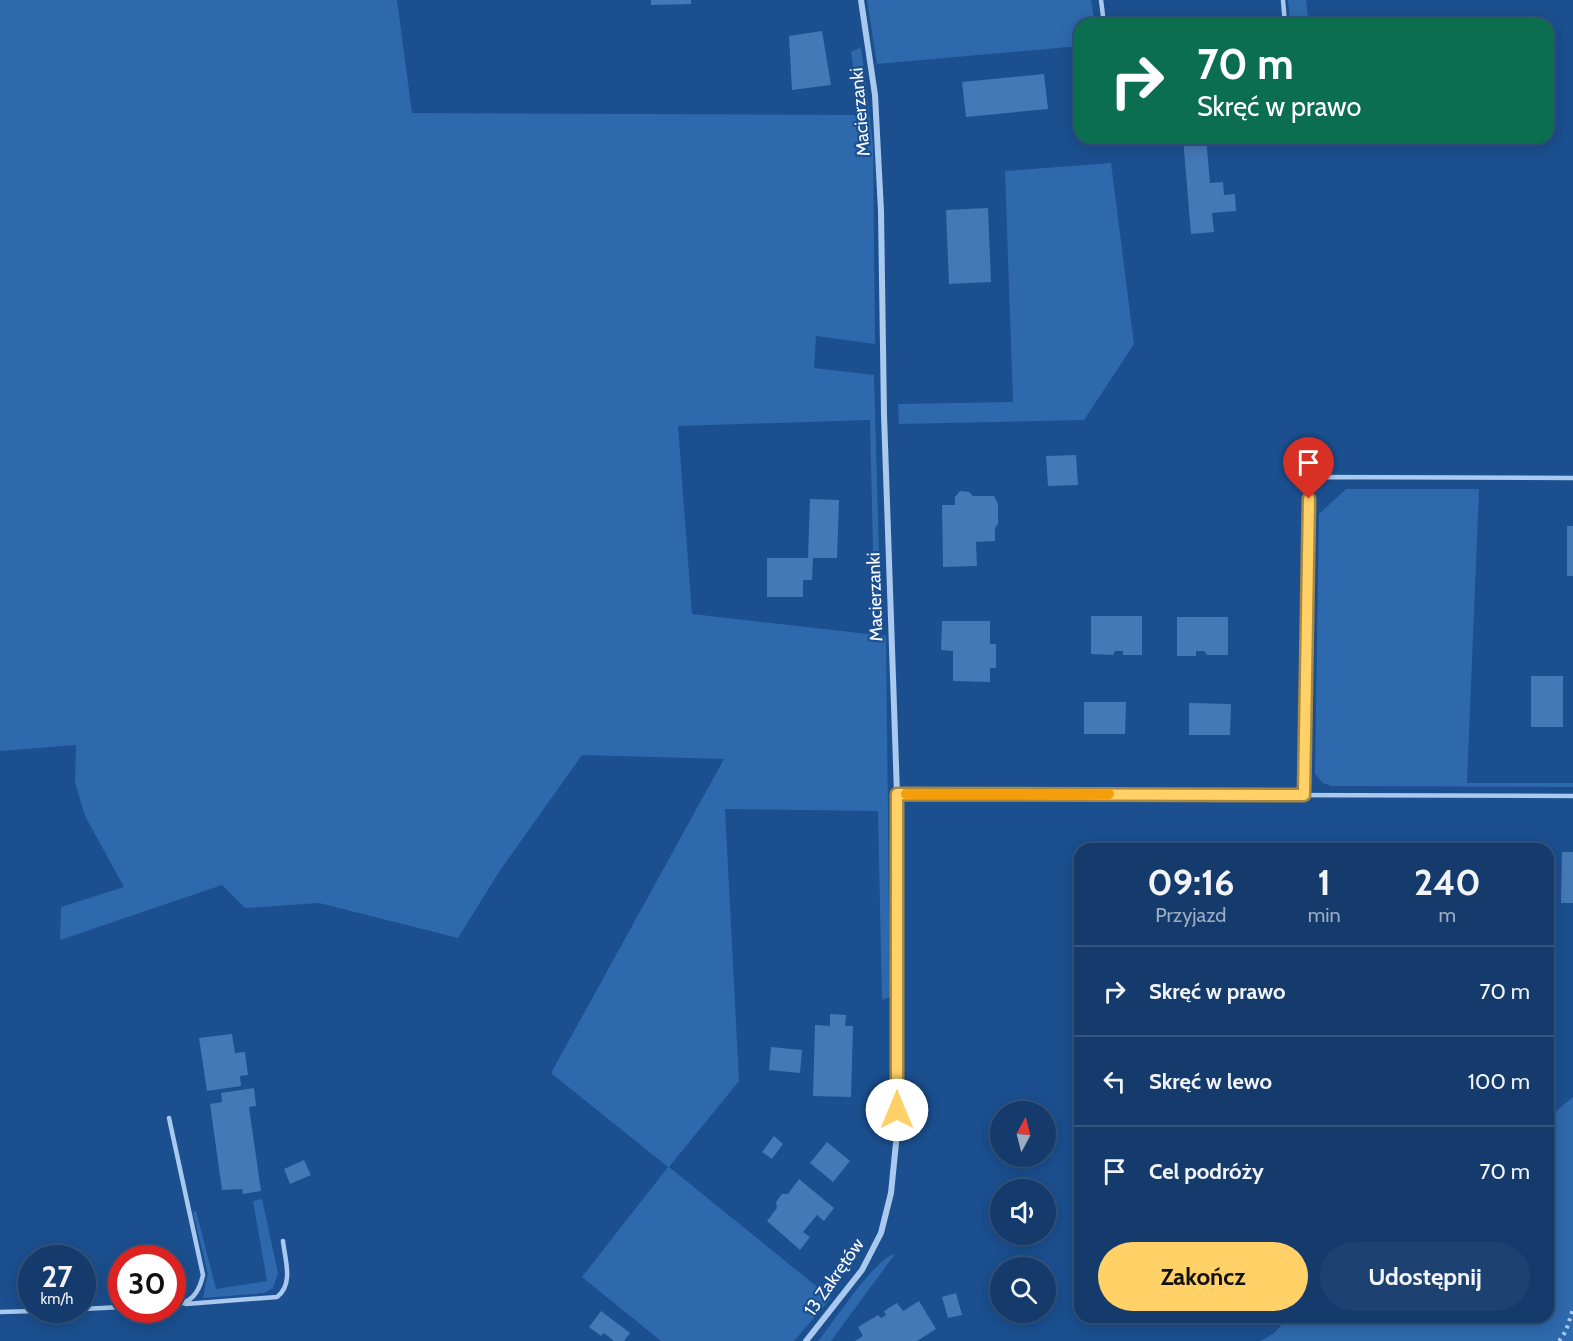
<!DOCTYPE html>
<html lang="pl">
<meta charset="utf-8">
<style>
body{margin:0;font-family:Cabin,sans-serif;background:#1d4271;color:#f1f3f6;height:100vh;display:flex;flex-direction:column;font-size:22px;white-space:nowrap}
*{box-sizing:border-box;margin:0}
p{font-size:20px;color:#9dadc1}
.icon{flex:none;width:33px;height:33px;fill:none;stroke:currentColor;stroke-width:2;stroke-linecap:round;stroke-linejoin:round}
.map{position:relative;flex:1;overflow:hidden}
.sheet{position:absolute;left:1074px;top:843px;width:480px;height:480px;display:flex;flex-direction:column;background:#143b6b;border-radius:18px;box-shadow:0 3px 15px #0003,0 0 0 2px #33557e}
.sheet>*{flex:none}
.hud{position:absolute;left:1074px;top:18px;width:480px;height:126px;border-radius:18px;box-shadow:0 3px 15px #0003,0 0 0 2px #33557e;background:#0b6e4f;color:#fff;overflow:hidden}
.needle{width:39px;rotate:7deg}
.controls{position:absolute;left:990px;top:1101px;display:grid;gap:12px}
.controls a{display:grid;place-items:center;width:66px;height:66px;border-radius:50%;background:#143b6b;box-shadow:0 3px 15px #0003,0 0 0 2px #33557e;font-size:30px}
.speed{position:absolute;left:18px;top:1245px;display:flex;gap:12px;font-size:30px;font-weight:700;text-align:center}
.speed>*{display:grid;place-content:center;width:78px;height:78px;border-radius:50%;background:#143b6b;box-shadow:0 3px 15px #0003,0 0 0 2px #33557e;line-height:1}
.speed small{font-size:15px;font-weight:400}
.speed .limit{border:9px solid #d22;background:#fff;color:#111}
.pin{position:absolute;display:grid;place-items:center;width:51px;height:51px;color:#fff;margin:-62px -26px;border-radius:50% 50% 50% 0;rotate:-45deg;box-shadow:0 0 6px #0007}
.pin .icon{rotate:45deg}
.me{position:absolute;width:66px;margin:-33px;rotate:0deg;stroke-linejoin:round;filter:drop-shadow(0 0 4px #0008)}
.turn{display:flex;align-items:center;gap:21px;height:126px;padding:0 24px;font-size:27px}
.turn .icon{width:78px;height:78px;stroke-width:2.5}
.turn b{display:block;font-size:42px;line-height:51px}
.eta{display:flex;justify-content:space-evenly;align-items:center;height:102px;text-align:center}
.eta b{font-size:36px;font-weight:700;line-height:42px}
.cta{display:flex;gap:12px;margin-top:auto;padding:12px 24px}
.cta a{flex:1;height:69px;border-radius:36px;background:#ffd166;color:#111;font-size:24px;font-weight:700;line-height:69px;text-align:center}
.cta a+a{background:#1d4271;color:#f1f3f6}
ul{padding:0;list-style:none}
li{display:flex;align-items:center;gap:18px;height:90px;padding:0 24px;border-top:2px solid #33557e}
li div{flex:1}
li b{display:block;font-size:22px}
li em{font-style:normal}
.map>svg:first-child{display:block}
</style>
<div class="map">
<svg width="1573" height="1341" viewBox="0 0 1573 1341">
<rect width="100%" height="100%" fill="#1b4f8f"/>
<g fill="#2e69ad">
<path d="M 0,0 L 397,0 L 412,113 L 860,115 L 851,52 L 861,47 L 873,145 L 875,344 L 816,336 L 814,368 L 874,375 L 880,592 L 874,592 L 870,420 L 678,426 L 692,614 L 886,636 L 890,997 L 882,1000 L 878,811 L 725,809 L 739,1081 L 669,1167 L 831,1298 L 794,1341 L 661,1341 L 582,1277 L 668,1167 L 551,1073 L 724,759 L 582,755 L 499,872 L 458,938 L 319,903 L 245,908 L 222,885 L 60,940 L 61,907 L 124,887 L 85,816 L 75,782 L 76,745 L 0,751 Z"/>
<path d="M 867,0 L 1091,0 L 1095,24 L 1080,24 L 1080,46 L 877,64 Z"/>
<path d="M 1288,0 L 1306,0 L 1309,24 L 1290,24 Z"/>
<path d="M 1111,163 L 1134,344 L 1084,420 L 899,424 L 898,404 L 1013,402 L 1005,171 Z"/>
<path d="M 1346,489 L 1479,489 L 1467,783 L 1573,783 L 1573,787 L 1331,786 L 1323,783 L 1315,774 L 1319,514 Z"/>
<path d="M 1573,1097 L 1573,1341 L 1260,1341 L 1273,1334 L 1289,1317 L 1548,1317 L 1548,1118 Z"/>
<path d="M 262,1199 L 278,1273 L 273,1288 L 264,1293 L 203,1298 L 208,1274 L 193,1212 L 196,1211 L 216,1289 L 267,1281 L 253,1201 Z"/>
<path d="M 895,1254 L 831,1341 L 818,1341 C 835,1321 874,1259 895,1254 Z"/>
</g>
<g fill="#4478b7">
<path d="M 651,0 L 691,0 L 691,4 L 651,5 Z"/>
<path d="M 822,31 L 831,85 L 792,90 L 789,36 Z"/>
<path d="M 1044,74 L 1048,109 L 966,117 L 962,82 Z"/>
<path d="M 1183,138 L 1206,138 L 1210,183 L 1223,182 L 1224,195 L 1235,194 L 1236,211 L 1212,213 L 1214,232 L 1191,234 Z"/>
<path d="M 988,208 L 991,282 L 949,284 L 946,210 Z"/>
<path d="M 1076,455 L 1078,485 L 1048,486 L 1046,456 Z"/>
<path d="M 960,491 L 969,492 L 973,496 L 994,496 L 998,504 L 998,524 L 995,528 L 995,541 L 976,542 L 977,566 L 943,567 L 942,505 L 955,505 L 955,497 Z"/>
<path d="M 810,499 L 839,500 L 837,558 L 813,558 L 812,580 L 803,580 L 803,597 L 767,597 L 767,558 L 808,558 Z"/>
<rect x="1567" y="526" width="6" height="50"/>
<path d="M 1091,616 L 1142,616 L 1142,655 L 1123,655 L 1123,651 L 1115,651 L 1113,655 L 1091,654 Z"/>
<path d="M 1177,617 L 1228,617 L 1228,655 L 1207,655 L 1204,651 L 1196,651 L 1196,656 L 1177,656 Z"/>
<path d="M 942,621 L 990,621 L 990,644 L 996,644 L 996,668 L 990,668 L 990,682 L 953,681 L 953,651 L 941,650 Z"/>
<rect x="1531" y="676" width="32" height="51"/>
<path d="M 1084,702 L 1126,702 L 1125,734 L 1084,734 Z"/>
<path d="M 1189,703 L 1231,704 L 1230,735 L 1189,735 Z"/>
<path d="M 1562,852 L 1573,852 L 1573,903 L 1561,903 Z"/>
<path d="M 830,1014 L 846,1015 L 845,1026 L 853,1026 L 851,1097 L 813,1096 L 815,1025 L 830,1026 Z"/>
<path d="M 232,1034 L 235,1053 L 245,1052 L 248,1075 L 240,1076 L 241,1086 L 207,1091 L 199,1038 Z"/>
<path d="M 771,1047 L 802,1050 L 800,1073 L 769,1070 Z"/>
<path d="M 254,1088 L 256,1106 L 249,1107 L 261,1191 L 243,1194 L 242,1189 L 222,1190 L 210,1104 L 222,1102 L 221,1093 Z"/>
<path d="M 774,1136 L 783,1144 L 772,1159 L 762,1152 Z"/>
<path d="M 827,1142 L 850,1161 L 833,1182 L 810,1163 Z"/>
<path d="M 304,1160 L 311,1175 L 290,1184 L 284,1169 Z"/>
<path d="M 799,1179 L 834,1208 L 824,1221 L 817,1215 L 803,1232 L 810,1237 L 800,1250 L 767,1221 L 777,1208 L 776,1202 L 782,1194 L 788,1194 Z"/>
<path d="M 956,1293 L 962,1315 L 948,1318 L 942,1297 Z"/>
<path d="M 919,1301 L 936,1329 L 917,1341 L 855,1341 L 863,1336 L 858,1327 L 878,1315 L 881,1318 L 886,1315 L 884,1311 L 897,1303 L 903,1311 Z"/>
<path d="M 601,1311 L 630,1333 L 624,1341 L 614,1341 L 604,1333 L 601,1336 L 589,1327 Z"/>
</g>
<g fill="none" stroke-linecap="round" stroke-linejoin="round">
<path stroke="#a9c9ee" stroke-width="4" stroke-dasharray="3 4.5" stroke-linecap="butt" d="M 1559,1341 L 1566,1331 L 1573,1309"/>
<g stroke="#a9c9ee" stroke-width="4.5">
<path d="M 1101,0 L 1104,24"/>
<path d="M 1283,0 L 1285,24"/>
<path d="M 897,794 L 1573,796"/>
<path d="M 1304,795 L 1309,477 L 1573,478"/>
<path d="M 169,1118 L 203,1275 C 199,1293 191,1304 172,1305"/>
<path d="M 186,1304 L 277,1297 C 294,1284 285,1260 283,1241"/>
<path d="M 82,1309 L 122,1307"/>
<path d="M 0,1312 L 68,1310"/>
</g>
<path stroke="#a9c9ee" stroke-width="6" d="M 806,1341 L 862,1270 L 881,1233 L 891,1193 L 897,1133 L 897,794 L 884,415 L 881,211 L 875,95 L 861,0"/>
</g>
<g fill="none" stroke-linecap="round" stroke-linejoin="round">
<g stroke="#a68842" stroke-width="15">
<path id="route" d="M 897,1110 L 897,794 L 1304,795 L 1309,499"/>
</g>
<use href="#route" stroke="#ffd166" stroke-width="10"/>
<path stroke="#f59e0b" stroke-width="10" d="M 906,794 L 1109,794"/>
</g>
<g text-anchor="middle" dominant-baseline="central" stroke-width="4.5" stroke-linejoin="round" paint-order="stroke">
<g font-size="18" fill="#fff" stroke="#1b4f8f">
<text transform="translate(860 112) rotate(-95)">Macierzanki</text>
<text transform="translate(875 597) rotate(-92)">Macierzanki</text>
<text transform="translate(834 1277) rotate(-55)">13 Zakrętów</text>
</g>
</g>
</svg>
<div class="controls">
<a><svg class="needle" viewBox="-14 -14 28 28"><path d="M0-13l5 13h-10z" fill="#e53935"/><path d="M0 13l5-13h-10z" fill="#9dadc1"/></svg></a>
<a><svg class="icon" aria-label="sound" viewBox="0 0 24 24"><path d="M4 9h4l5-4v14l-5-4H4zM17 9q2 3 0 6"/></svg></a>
<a><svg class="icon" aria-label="search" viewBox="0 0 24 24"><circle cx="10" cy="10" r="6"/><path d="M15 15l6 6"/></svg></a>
</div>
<div class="speed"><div>27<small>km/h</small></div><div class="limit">30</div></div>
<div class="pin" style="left:1309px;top:499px;background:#d93025"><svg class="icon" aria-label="arrive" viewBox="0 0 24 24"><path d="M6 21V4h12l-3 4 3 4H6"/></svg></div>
<svg class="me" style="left:897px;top:1110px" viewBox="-20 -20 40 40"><circle r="19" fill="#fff"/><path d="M0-13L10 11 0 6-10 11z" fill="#ffd166"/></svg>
<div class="hud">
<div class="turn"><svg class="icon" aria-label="right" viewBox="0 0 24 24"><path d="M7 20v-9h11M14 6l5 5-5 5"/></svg><div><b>70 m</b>Skręć w prawo</div></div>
</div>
<section class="sheet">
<div class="eta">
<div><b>09:16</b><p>Przyjazd</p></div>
<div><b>1</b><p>min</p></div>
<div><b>240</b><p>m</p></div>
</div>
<ul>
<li><svg class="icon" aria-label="right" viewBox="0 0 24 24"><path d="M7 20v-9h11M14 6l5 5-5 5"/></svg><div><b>Skręć w prawo</b></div><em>70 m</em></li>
<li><svg class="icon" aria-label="left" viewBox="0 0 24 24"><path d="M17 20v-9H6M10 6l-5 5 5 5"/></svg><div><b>Skręć w lewo</b></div><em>100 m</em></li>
<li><svg class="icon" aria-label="arrive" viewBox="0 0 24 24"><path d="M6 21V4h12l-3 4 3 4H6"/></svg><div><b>Cel podróży</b></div><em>70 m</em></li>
</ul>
<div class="cta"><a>Zakończ</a><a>Udostępnij</a></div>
</section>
</div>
